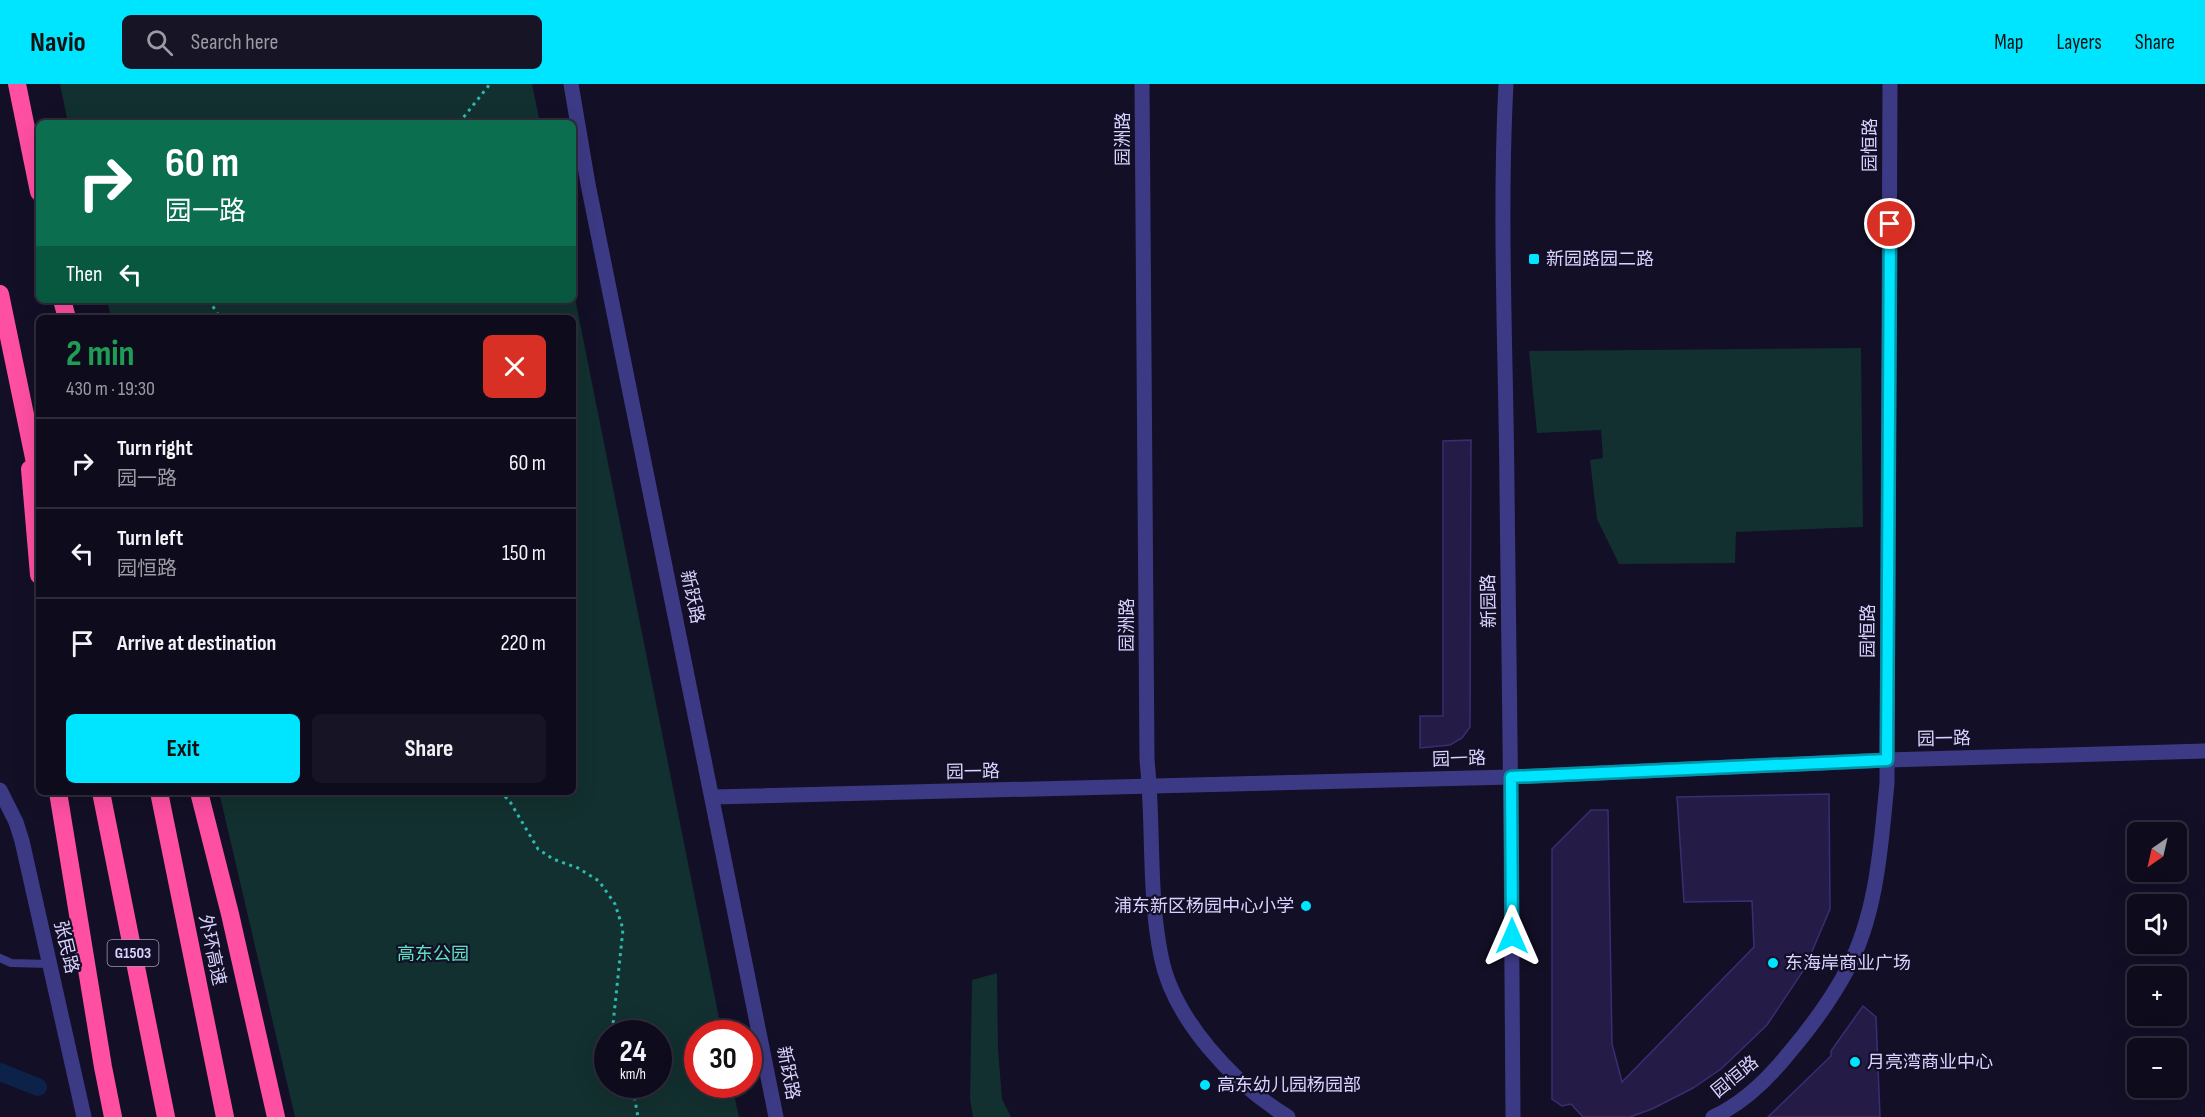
<!DOCTYPE html>
<meta charset="utf-8">
<style>
body{margin:0;font-family:"Sofia Sans Condensed","Noto Sans SC",sans-serif;background:#171425;color:#f1f3f6;height:100vh;display:flex;flex-direction:column;font-size:22px;white-space:nowrap}
*{box-sizing:border-box;margin:0}
p{font-size:20px;color:#9b9ba3}
.icon{flex:none;width:33px;height:33px;fill:none;stroke:currentColor;stroke-width:2;stroke-linecap:round;stroke-linejoin:round}
.map{position:relative;flex:1;overflow:hidden}
.sheet{position:absolute;left:36px;top:231px;width:540px;height:480px;display:flex;flex-direction:column;background:#0e0b1c;border-radius:9px;box-shadow:0 6px 24px #0002,0 0 0 2px #2e2b3b}
.sheet>*{flex:none}
.top-card{position:absolute;left:36px;top:36px;width:540px;height:183px;border-radius:9px;box-shadow:0 6px 24px #0002,0 0 0 2px #2e2b3b;background:#0b6e4f;color:#fff;overflow:hidden}
.needle{width:39px;rotate:214deg}
.tools{position:absolute;left:2127px;top:738px;display:grid;gap:12px}
.tools a{display:grid;place-items:center;width:60px;height:60px;border-radius:9px;background:#0e0b1c;box-shadow:0 6px 24px #0002,0 0 0 2px #2e2b3b;font-size:30px}
.speed{position:absolute;left:594px;top:936px;display:flex;gap:12px;font-size:30px;font-weight:700;text-align:center}
.speed>*{display:grid;place-content:center;width:78px;height:78px;border-radius:50%;background:#0e0b1c;box-shadow:0 6px 24px #0002,0 0 0 2px #2e2b3b;line-height:1}
.speed small{font-size:15px;font-weight:400}
.speed .limit{border:9px solid #d22;background:#fff;color:#111}
.pin{position:absolute;display:grid;place-items:center;width:51px;height:51px;color:#fff;margin:-26px;border:3px solid #fff;border-radius:50%;box-shadow:0 2px 6px #0007}
.me{position:absolute;width:66px;margin:-33px;rotate:0deg;stroke-linejoin:round;filter:drop-shadow(0 0 4px #0008)}
.turn{display:flex;align-items:center;gap:21px;height:126px;padding:0 30px;font-size:27px}
.turn .icon{width:78px;height:78px;stroke-width:2.5}
.turn b{display:block;font-size:42px;line-height:51px}
.then{display:flex;align-items:center;height:57px;padding:0 30px;background:#0003;gap:12px;font-size:22px}
.round{display:grid;place-items:center;flex:none;width:63px;height:63px;border-radius:9px;background:#171425}
.summary{display:flex;align-items:center;justify-content:space-between;height:102px;padding:0 30px}
h1{font-size:36px;font-weight:700;line-height:45px;color:#1e9e55}
.primary-button{display:flex;gap:12px;margin-top:auto;padding:12px 30px}
.primary-button a{flex:1;height:69px;border-radius:9px;background:#00e5ff;color:#111;font-size:24px;font-weight:700;line-height:69px;text-align:center}
.primary-button a+a{background:#171425;color:#f1f3f6}
ul{padding:0;list-style:none}
li{display:flex;align-items:center;gap:18px;height:90px;padding:0 30px;border-top:2px solid #2e2b3b}
li div{flex:1}
li b{display:block;font-size:22px}
li em{font-style:normal}
header{display:flex;align-items:center;gap:36px;box-sizing:border-box;height:84px;padding:0 30px;background:#00e5ff;color:#111}
header strong{font-size:28px}
nav{display:flex;gap:33px;margin-inline-start:auto;font-size:21px}
.search{width:420px;height:54px;background:#171425;display:flex;align-items:center;gap:15px;box-sizing:border-box;padding:0 21px;border-radius:9px;color:#9b9ba3;font-size:22px}
.map>svg:first-child{display:block}
</style>
<header>
<strong>Navio</strong>
<div class="search"><svg class="icon" aria-label="search" viewBox="0 0 24 24"><circle cx="10" cy="10" r="6"/><path d="M15 15l6 6"/></svg>Search here</div>
<nav><a>Map</a><a>Layers</a><a>Share</a></nav>
</header>
<div class="map">
<svg width="2205" height="1033" viewBox="0 0 2205 1033">
<rect width="100%" height="100%" fill="#130f26"/>
<g fill="#12302f" fill-rule="evenodd">
<path d="M 60,0 L 532,0 L 540,39 L 68,39 Z"/>
<path d="M 573,204 L 722,949 L 698,950 L 698,1000 L 732,1001 L 739,1033 L 295,1033 L 219,708 L 573,708 L 573,234 L 111,234 L 107,216 L 573,216 ZM 608,950 L 658,950 L 658,1000 L 608,1000 Z"/>
<path d="M 1861,264 L 1863,443 L 1736,448 L 1735,479 L 1619,480 L 1597,435 L 1590,376 L 1603,374 L 1601,346 L 1537,349 L 1529,267 Z"/>
<path d="M 997,889 L 998,965 L 1002,1015 L 1011,1033 L 973,1033 L 970,1015 L 972,896 Z"/>
</g>
<g fill="none" stroke-linecap="round" stroke-linejoin="round">
<path stroke="#0c2248" stroke-width="18" d="M 0,988 L 38,1003"/>
</g>
<g fill="#241b47" stroke="#3b2d73" stroke-width="1.5">
<path d="M 1471,356 L 1470,643 L 1462,654 L 1450,661 L 1420,664 L 1420,632 L 1443,632 L 1443,357 Z"/>
<path d="M 1829,710 L 1830,825 L 1805,884 L 1767,941 L 1721,985 L 1693,1004 L 1652,1025 L 1630,1033 L 1583,1033 L 1571,1020 L 1562,1022 L 1552,1015 L 1552,765 L 1591,726 L 1608,726 L 1612,960 L 1622,998 L 1754,863 L 1752,817 L 1684,818 L 1677,713 Z"/>
<path d="M 1863,922 L 1876,933 L 1880,1033 L 1768,1033 L 1831,972 L 1831,967 Z"/>
</g>
<g fill="none" stroke-linecap="round" stroke-linejoin="round">
<g stroke="#2fb8b0" stroke-width="3" stroke-dasharray="3 4.5" stroke-linecap="butt">
<path d="M 459,39 L 490,0"/>
<path d="M 209,216 L 220,234"/>
<path d="M 499,708 L 509,716 L 538,765 L 553,775 L 578,784 L 599,797 L 615,820 L 623,845 L 612,950"/>
<path d="M 628,1000 L 634,1011 L 638,1033"/>
</g>
<path stroke="#3d3a85" stroke-width="8" d="M 0,874 L 11,879 L 50,880"/>
<g stroke="#3d3a85" stroke-width="15">
<path d="M 1142,0 L 1147,676 C 1154,740 1148,808 1161,872 C 1173,935 1234,1000 1288,1033"/>
<path d="M 1506,0 C 1499,134 1506,270 1507,405 C 1510,614 1512,824 1513,1033"/>
<path d="M 0,706 L 16,738 L 22,757 L 84,1033"/>
<path d="M 713,713 L 1511,693 L 1887,676 L 2205,667"/>
<path d="M 1713,1033 C 1744,1019 1768,995 1789,969 C 1811,943 1831,916 1847,886 C 1877,830 1881,761 1887,699 L 1890,0"/>
</g>
<path stroke="#3d3a85" stroke-width="15" d="M 571,0 L 588,100 L 776,1033"/>
<g stroke="#ff4fa3" stroke-width="18">
<path d="M 17,0 L 39,108"/>
<path d="M 0,210 L 39,398"/>
<path d="M 62,216 L 67,234"/>
<path d="M 30,385 L 39,491"/>
<path d="M 58,708 L 103,983 L 113,1033"/>
<path d="M 101,708 L 166,1033"/>
<path d="M 159,708 L 225,1033"/>
<path d="M 199,708 L 230,830 L 276,1033"/>
</g>
</g>
<g fill="none" stroke-linecap="round" stroke-linejoin="round">
<g stroke="#0095a6" stroke-width="15">
<path id="route" d="M 1512,852 L 1511,693 L 1887,676 L 1890,140"/>
</g>
<use href="#route" stroke="#00e5ff" stroke-width="10"/>
</g>
<g fill="#00e5ff" stroke="#130f26" stroke-width="2">
<rect x="1528" y="169" width="12" height="12" rx="3"/>
<circle cx="1306" cy="822" r="6"/>
<circle cx="1773" cy="879" r="6"/>
<circle cx="1855" cy="978" r="6"/>
<circle cx="1205" cy="1001" r="6"/>
</g>
<g text-anchor="middle" dominant-baseline="central" stroke-width="4.5" stroke-linejoin="round" paint-order="stroke">
<rect fill="#130f26" stroke="#9e99be" stroke-width="1.5" x="107.5" y="856" width="51" height="26" rx="4.5"/>
<g font-size="16" font-weight="bold" fill="#d9d4ff">
<text x="133" y="869">G1503</text>
</g>
<g font-size="18" fill="#d9d4ff" stroke="#130f26">
<text transform="translate(1123 55) rotate(-90)">园洲路</text>
<text transform="translate(1870 61) rotate(-90)">园恒路</text>
<text transform="translate(692 513) rotate(78)">新跃路</text>
<text transform="translate(1489 517) rotate(-91)">新园路</text>
<text transform="translate(1127 541) rotate(-90)">园洲路</text>
<text transform="translate(1868 547) rotate(-90)">园恒路</text>
<text transform="translate(1944 655) rotate(-1)">园一路</text>
<text transform="translate(1459 675) rotate(-2)">园一路</text>
<text transform="translate(973 688) rotate(-1)">园一路</text>
<text transform="translate(66 863) rotate(77)">张民路</text>
<text transform="translate(212 866) rotate(78)">外环高速</text>
<text transform="translate(788 989) rotate(79)">新跃路</text>
<text transform="translate(1735 993) rotate(-39)">园恒路</text>
</g>
<g font-size="18" fill="#d9d4ff" stroke="#130f26" text-anchor="start">
<text x="1546" y="175">新园路园二路</text>
<text x="1294" y="822" text-anchor="end">浦东新区杨园中心小学</text>
<text x="1785" y="879">东海岸商业广场</text>
<text x="1867" y="978">月亮湾商业中心</text>
<text x="1217" y="1001">高东幼儿园杨园部</text>
</g>
<g font-size="18" fill="#5fe0c0" stroke="#130f26">
<text x="433" y="870">高东公园</text>
</g>
</g>
</svg>
<div class="tools">
<a><svg class="needle" viewBox="-14 -14 28 28"><path d="M0-13l5 13h-10z" fill="#e53935"/><path d="M0 13l5-13h-10z" fill="#9b9ba3"/></svg></a>
<a><svg class="icon" aria-label="sound" viewBox="0 0 24 24"><path d="M4 9h4l5-4v14l-5-4H4zM17 9q2 3 0 6"/></svg></a>
<a>+</a>
<a>−</a>
</div>
<div class="speed"><div>24<small>km/h</small></div><div class="limit">30</div></div>
<div class="pin" style="left:1890px;top:140px;background:#d93025"><svg class="icon" aria-label="arrive" viewBox="0 0 24 24"><path d="M6 21V4h12l-3 4 3 4H6"/></svg></div>
<svg class="me" style="left:1512px;top:852px" viewBox="-20 -20 40 40"><path d="M0-17L14 15 0 8-14 15z" fill="#00e5ff" stroke="#fff" stroke-width="4"/></svg>
<div class="top-card">
<div class="turn"><svg class="icon" aria-label="right" viewBox="0 0 24 24"><path d="M7 20v-9h11M14 6l5 5-5 5"/></svg><div><b>60 m</b>园一路</div></div>
<div class="then">Then<svg class="icon" aria-label="left" viewBox="0 0 24 24"><path d="M17 20v-9H6M10 6l-5 5 5 5"/></svg></div>
</div>
<section class="sheet">
<div class="summary"><div><h1>2 min</h1><p>430 m · 19:30</p></div><a class="round" style="background:#d93025;color:#fff"><svg class="icon" aria-label="close" viewBox="0 0 24 24"><path d="M6 6l12 12M18 6L6 18"/></svg></a></div>
<ul>
<li><svg class="icon" aria-label="right" viewBox="0 0 24 24"><path d="M7 20v-9h11M14 6l5 5-5 5"/></svg><div><b>Turn right</b><p>园一路</p></div><em>60 m</em></li>
<li><svg class="icon" aria-label="left" viewBox="0 0 24 24"><path d="M17 20v-9H6M10 6l-5 5 5 5"/></svg><div><b>Turn left</b><p>园恒路</p></div><em>150 m</em></li>
<li><svg class="icon" aria-label="arrive" viewBox="0 0 24 24"><path d="M6 21V4h12l-3 4 3 4H6"/></svg><div><b>Arrive at destination</b></div><em>220 m</em></li>
</ul>
<div class="primary-button"><a>Exit</a><a>Share</a></div>
</section>
</div>
